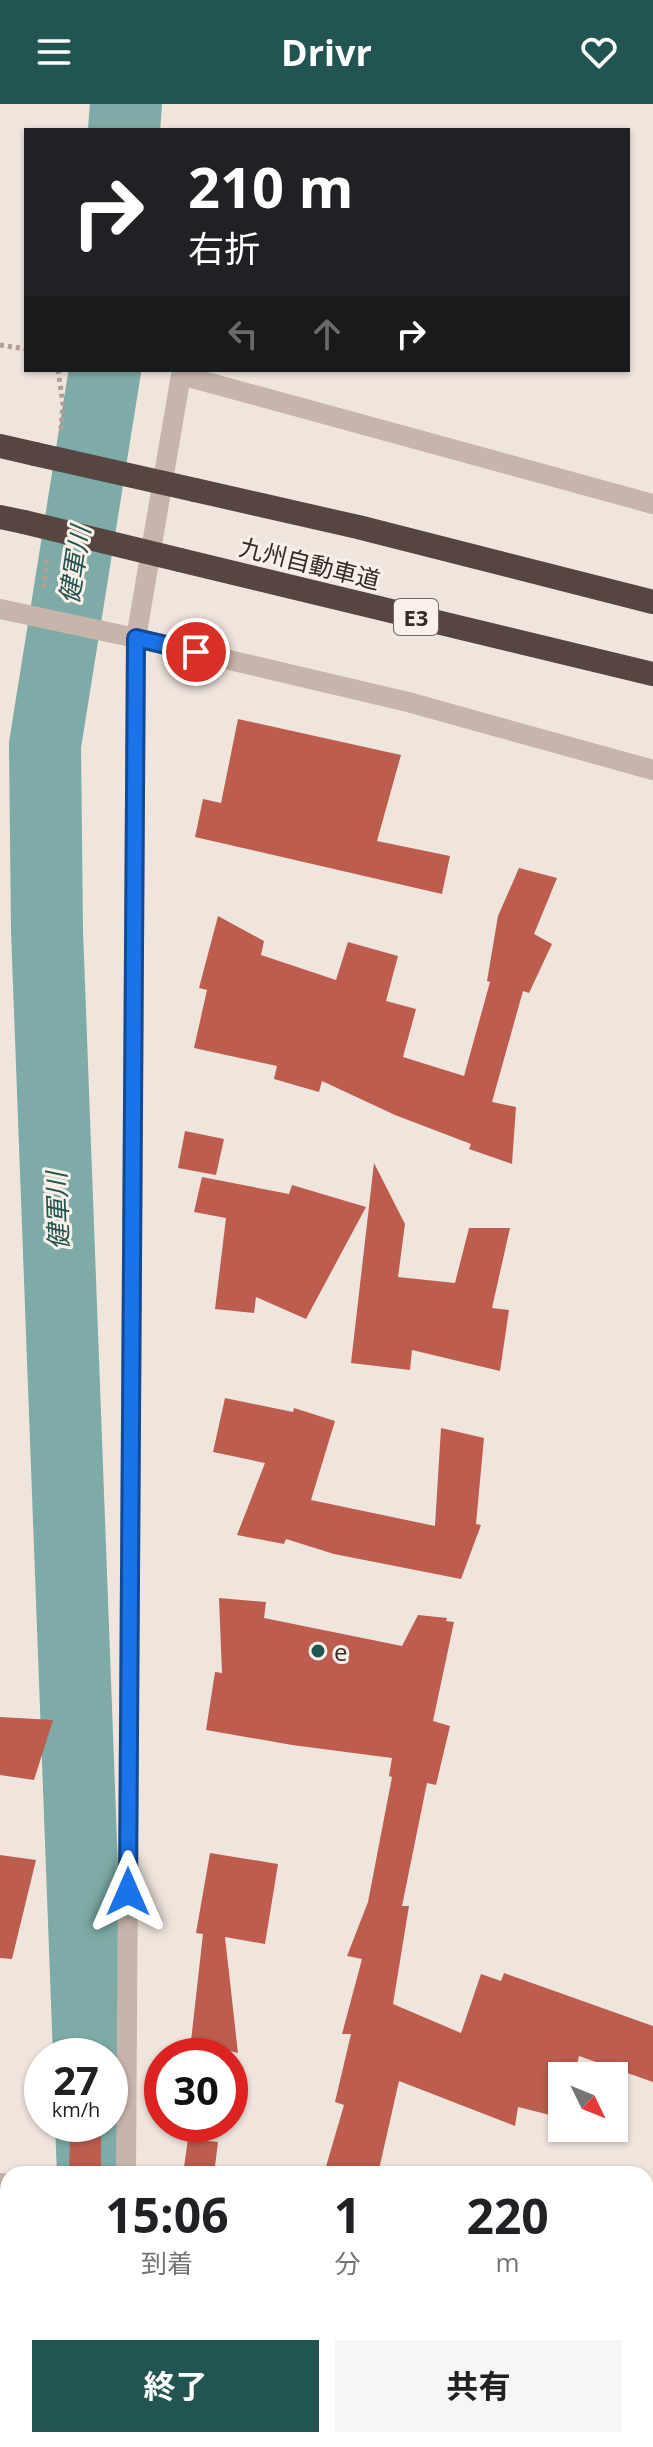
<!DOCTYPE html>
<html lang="ja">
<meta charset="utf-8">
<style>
body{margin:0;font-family:"Open Sans","Noto Sans JP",sans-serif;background:#f6f6f6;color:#202124;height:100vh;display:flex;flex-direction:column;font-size:30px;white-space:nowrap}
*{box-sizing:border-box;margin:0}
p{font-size:26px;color:#757577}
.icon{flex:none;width:44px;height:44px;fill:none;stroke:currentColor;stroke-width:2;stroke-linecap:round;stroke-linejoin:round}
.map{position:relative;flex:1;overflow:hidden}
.drawer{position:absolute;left:0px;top:2062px;width:654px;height:282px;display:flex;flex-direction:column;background:#fff;border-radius:24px 24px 0 0;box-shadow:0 2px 6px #0004}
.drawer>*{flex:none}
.banner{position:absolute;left:24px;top:24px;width:606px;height:244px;border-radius:0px;box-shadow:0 2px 6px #0004;background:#202124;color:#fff;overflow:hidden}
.needle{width:52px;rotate:133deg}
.buttons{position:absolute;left:548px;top:1958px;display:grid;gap:16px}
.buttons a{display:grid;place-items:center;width:80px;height:80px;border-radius:0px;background:#fff;box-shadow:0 2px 6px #0004;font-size:40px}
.speed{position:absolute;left:24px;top:1934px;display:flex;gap:16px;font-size:40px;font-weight:700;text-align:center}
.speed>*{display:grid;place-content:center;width:104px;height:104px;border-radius:50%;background:#fff;box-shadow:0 2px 6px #0004;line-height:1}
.speed small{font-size:20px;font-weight:400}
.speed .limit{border:12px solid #d22;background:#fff;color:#111}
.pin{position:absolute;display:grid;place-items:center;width:68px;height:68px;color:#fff;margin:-34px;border:4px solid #fff;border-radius:50%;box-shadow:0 2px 8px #0007}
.me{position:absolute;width:88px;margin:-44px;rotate:0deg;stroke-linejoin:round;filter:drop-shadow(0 0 6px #0008)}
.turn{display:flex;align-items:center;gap:28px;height:168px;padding:0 32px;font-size:36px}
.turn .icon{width:104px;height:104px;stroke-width:2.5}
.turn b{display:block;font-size:56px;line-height:68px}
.lanes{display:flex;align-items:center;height:76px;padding:0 32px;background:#0003;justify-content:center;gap:40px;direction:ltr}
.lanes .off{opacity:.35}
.eta{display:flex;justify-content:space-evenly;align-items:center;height:136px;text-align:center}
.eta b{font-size:48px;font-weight:700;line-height:56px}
.primary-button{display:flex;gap:16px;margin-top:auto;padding:16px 32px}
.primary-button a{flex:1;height:92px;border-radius:0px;background:#225451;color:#fff;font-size:32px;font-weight:700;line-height:92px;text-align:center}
.primary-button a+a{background:#f6f6f6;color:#202124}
header{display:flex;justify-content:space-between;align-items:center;height:104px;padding:0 32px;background:#225451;color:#fff;font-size:36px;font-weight:700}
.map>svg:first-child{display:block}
</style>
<header><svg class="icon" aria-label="menu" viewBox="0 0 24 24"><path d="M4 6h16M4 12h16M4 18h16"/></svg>Drivr<svg class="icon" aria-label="heart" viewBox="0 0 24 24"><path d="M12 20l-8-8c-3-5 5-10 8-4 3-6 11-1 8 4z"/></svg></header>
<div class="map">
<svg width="653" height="2343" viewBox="0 0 653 2343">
<rect width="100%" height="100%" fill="#f0e5dd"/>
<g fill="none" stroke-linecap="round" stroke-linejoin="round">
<path stroke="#7eaba7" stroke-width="12" d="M 87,2343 L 87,2336"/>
<g stroke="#7eaba7" stroke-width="72">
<path d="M 124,26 L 126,0"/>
<path d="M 89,1952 L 47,827 L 45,641 L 105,266"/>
<path d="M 91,2020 L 93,2070"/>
</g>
</g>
<g fill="#bc5d4f">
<path d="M 238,615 L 401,651 L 377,737 L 450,752 L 442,790 L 195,733 L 203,695 L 221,699 Z"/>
<path d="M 519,764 L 557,774 L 534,830 L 552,840 L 529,889 L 523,887 L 492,998 L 516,1003 L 512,1060 L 469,1045 L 471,1040 L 395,1011 L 322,977 L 319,988 L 274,975 L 277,962 L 194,944 L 207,886 L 199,884 L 218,812 L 264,837 L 261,851 L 336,876 L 348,838 L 398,852 L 386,897 L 416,905 L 403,953 L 464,972 L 490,878 L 487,877 L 498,812 Z"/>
<path d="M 185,1027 L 224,1035 L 216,1071 L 178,1064 Z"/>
<path d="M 374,1059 L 405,1120 L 398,1173 L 455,1179 L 469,1124 L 510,1124 L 492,1204 L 509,1206 L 500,1267 L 412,1246 L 410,1266 L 351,1259 Z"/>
<path d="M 202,1073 L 289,1090 L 292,1081 L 366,1103 L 306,1215 L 256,1193 L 254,1209 L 215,1205 L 226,1114 L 194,1108 Z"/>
<path d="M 225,1294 L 293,1308 L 294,1304 L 335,1317 L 311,1396 L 435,1422 L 441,1324 L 484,1334 L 476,1420 L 481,1421 L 461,1475 L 334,1450 L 286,1435 L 284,1440 L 237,1431 L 265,1359 L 213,1348 Z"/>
<path d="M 219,1494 L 266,1498 L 264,1514 L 402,1542 L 418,1511 L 447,1514 L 446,1517 L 454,1518 L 433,1617 L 450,1622 L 436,1681 L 427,1679 L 402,1802 L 409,1802 L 393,1900 L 461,1929 L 481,1870 L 501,1877 L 504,1869 L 653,1922 L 653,1978 L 579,1952 L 574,1972 L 562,1972 L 562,2014 L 518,2003 L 515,2022 L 399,1977 L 378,2070 L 345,2070 L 325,2066 L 344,2001 L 335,1998 L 351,1930 L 342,1930 L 362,1855 L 347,1852 L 368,1798 L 392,1673 L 389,1672 L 392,1654 L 292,1641 L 206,1626 L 215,1568 L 222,1569 Z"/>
<path d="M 0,1613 L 53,1616 L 34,1676 L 0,1671 Z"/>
<path d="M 210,1749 L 278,1760 L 265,1840 L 225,1833 L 238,1949 L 191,1937 L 203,1830 L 196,1829 Z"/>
<path d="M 0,1751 L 36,1756 L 12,1855 L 0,1854 Z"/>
<path d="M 70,2032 L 101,2032 L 101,2070 L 69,2070 Z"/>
<path d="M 188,2035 L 218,2038 L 214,2070 L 183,2070 Z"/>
</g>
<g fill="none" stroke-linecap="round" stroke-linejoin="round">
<g stroke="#b39e94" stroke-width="5" stroke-dasharray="4 4" stroke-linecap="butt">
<path d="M 0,241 L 26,245"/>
<path d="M 58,266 L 63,300 L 61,325"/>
<path d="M 44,484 L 47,455"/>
</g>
<g stroke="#c7b4aa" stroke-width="20">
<path d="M 0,505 L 136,534 L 408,598 L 653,666"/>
<path d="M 126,2070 L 136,534 L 181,271 L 653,400"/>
<path d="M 0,2079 L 8,2080"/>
<path d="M 618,2336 L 642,2343"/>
<path d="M 455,2343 L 456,2336"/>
</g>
<g stroke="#564541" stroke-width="24">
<path d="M 0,342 L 35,350"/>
<path d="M 195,386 L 358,423 L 653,498"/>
<path d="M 0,413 L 24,418"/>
<path d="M 180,456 L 653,570"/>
</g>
<g stroke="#564541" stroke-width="24">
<path d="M 35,350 L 195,386"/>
<path d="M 24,418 L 180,456"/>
</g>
</g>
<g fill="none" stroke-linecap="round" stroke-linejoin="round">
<g stroke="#114b97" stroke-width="20">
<path id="route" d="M 128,1788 L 136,534 L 196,548"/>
</g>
<use href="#route" stroke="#1a73e8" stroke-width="14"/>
</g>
<circle fill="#225451" stroke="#f8f0e9" stroke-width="3" cx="318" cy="1547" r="8"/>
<g text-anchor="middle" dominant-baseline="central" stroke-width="6" stroke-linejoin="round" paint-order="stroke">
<rect fill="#f8f0e9" stroke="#706663" stroke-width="2" x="394" y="495" width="44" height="36" rx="6"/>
<g font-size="22" font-weight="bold" fill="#352b29">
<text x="416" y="513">E3</text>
</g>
<g font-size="24" fill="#352b29" stroke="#f8f0e9">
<text transform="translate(310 459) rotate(14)">九州自動車道</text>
</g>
<g font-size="24" fill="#352b29" stroke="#f8f0e9" text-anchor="start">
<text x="334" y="1547">e</text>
</g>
<g font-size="26" font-style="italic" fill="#225451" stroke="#f8f0e9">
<text transform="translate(74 461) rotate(-81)">健軍川</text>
<text transform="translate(57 1107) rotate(-92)">健軍川</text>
</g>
</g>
</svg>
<div class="buttons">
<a><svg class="needle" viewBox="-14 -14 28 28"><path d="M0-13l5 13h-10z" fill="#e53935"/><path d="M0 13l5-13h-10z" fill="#757577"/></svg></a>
</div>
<div class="speed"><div>27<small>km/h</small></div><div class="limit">30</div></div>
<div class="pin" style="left:196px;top:548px;background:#d93025"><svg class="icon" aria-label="arrive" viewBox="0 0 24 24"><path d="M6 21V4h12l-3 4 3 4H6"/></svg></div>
<svg class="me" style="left:128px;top:1788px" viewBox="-20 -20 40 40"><path d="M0-17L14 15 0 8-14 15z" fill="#1a73e8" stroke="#fff" stroke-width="4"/></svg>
<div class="banner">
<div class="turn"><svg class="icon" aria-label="right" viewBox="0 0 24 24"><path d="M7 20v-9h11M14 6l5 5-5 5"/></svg><div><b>210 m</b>右折</div></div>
<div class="lanes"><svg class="icon off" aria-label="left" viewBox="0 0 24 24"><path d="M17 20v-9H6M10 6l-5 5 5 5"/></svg><svg class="icon off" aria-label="ahead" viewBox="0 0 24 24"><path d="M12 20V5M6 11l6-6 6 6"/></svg><svg class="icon" aria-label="right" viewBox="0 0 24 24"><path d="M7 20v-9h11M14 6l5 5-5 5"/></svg></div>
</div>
<section class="drawer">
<div class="eta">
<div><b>15:06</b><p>到着</p></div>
<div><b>1</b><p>分</p></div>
<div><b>220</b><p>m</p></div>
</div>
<div class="primary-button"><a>終了</a><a>共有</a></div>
</section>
</div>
